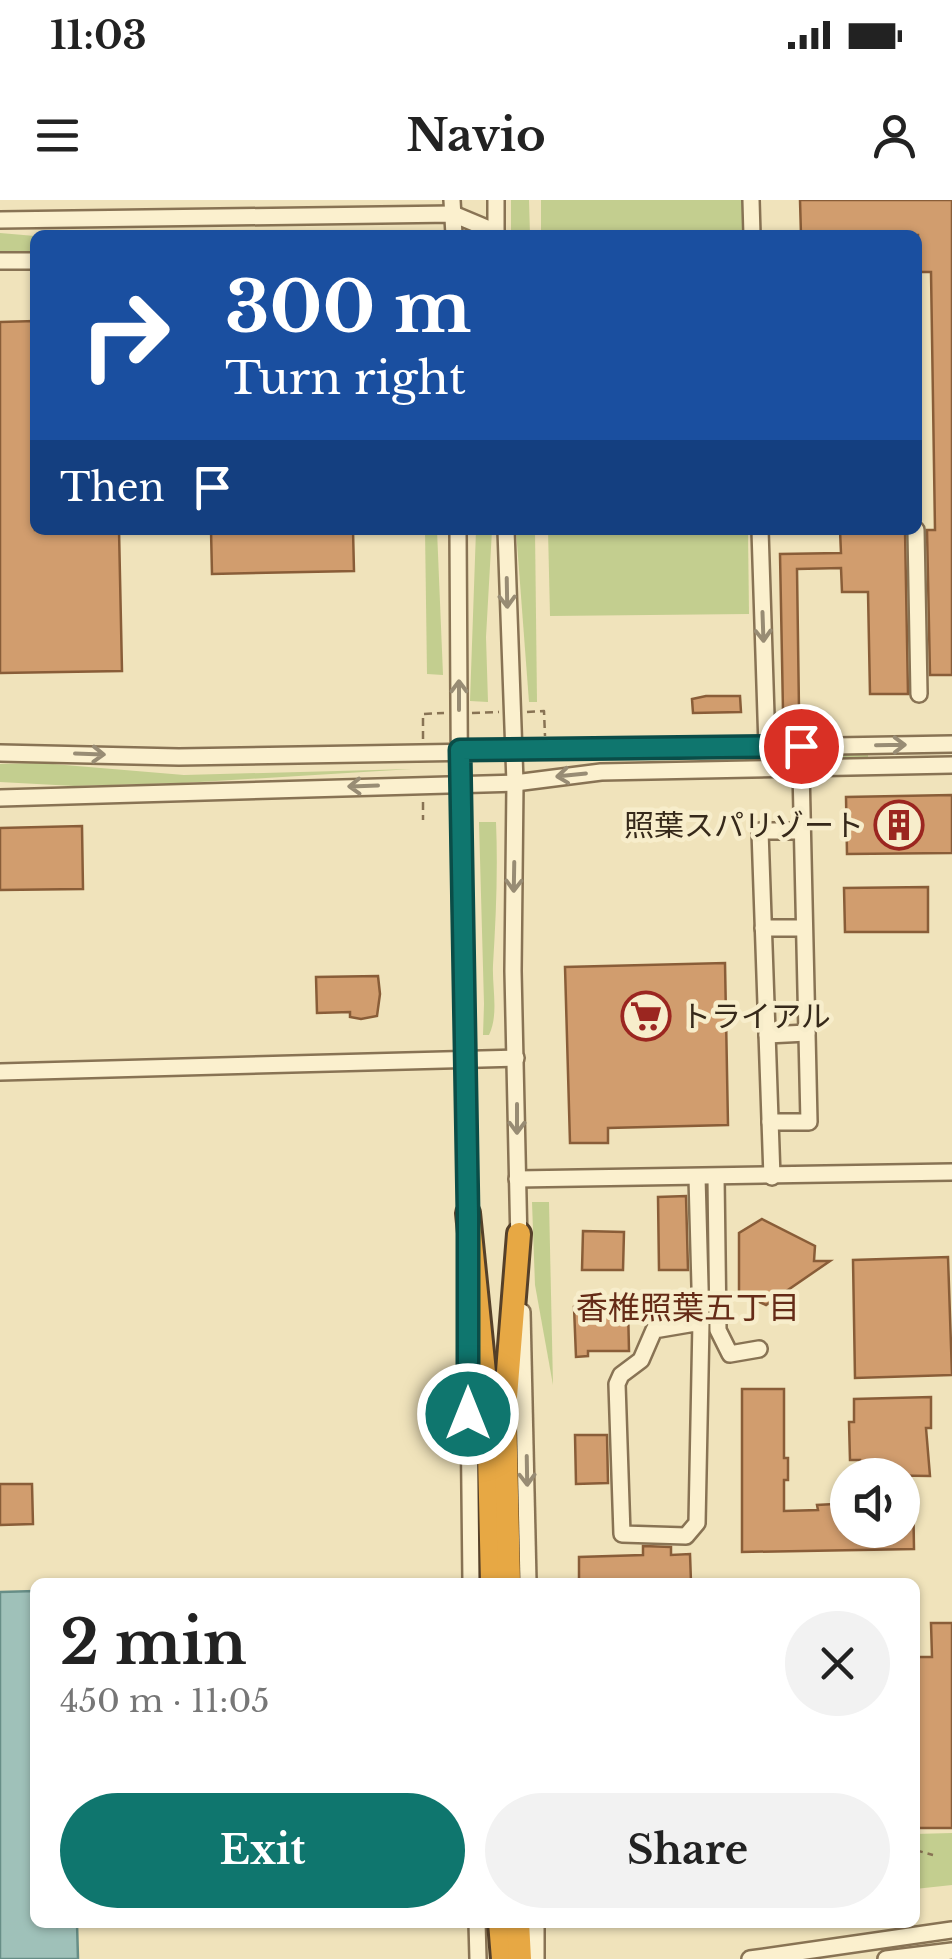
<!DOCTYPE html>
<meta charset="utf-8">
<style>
body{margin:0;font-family:"Libre Baskerville","Noto Sans JP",serif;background:#f2f2f2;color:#222;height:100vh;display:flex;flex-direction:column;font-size:38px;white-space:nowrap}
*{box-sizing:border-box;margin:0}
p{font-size:32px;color:#767676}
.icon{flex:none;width:55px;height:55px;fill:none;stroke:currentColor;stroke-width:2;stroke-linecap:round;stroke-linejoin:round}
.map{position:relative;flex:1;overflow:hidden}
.details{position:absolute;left:30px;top:1378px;width:890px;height:350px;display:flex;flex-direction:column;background:#fff;border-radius:15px;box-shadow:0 2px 8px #0004}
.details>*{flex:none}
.hud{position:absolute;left:30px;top:30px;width:892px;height:305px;border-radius:15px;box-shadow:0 2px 8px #0004;background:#1a4fa0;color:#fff;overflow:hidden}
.controls{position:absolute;left:830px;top:1258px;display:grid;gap:20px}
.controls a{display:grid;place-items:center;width:90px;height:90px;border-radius:50%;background:#fff;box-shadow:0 2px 8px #0004;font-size:50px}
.pin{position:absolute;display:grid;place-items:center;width:85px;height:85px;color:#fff;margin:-42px;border:5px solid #fff;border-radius:50%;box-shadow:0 2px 10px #0007}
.me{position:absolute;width:110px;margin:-55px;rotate:0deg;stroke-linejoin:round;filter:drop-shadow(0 0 8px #0008)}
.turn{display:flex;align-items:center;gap:35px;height:210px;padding:0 30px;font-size:45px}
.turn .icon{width:130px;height:130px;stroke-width:2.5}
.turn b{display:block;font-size:70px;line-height:85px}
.then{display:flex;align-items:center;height:95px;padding:0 30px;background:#0003;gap:20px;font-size:38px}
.round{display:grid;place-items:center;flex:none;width:105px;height:105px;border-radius:52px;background:#f2f2f2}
.summary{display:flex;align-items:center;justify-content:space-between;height:170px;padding:0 30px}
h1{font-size:60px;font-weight:800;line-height:75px}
.cta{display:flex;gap:20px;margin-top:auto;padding:20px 30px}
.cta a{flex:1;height:115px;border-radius:60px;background:#0f766e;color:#fff;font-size:40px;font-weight:800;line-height:115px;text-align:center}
.cta a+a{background:#f2f2f2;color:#222}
.status{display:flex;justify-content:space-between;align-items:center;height:70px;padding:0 50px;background:#fff;direction:ltr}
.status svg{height:28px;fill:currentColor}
header{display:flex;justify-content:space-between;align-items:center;height:130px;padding:0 30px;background:#fff;font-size:45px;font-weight:800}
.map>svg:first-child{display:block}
</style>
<div class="status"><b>11:03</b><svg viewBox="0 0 49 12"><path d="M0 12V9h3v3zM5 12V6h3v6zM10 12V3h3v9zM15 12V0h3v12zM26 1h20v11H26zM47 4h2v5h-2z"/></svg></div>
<header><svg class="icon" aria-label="menu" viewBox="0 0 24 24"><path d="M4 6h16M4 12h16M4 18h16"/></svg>Navio<svg class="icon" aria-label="person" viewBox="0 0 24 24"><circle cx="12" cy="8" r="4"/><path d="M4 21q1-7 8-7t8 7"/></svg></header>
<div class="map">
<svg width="952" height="1759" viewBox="0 0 952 1759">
<rect width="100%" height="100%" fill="#f0e3bb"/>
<g fill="#c3ce8f">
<path d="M 511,0 L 529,0 L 530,35 L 511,35 Z"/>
<path d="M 541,0 L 742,0 L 743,35 L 541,35 Z"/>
<path d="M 0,33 L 35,36 L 35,52 L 0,53 Z"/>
<path d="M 425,330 L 437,330 L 443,475 L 427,474 Z"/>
<path d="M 476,330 L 492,330 L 486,437 L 488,502 L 470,501 Z"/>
<path d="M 516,330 L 535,330 L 537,502 L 529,502 Z"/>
<path d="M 548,330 L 748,330 L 749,414 L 550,416 Z"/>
<path d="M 868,553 L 868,558 L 745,560 L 746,555 Z"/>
<path d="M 41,563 L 184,575 L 412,569 L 183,583 L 74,586 L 0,582 L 0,564 Z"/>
<path d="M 479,622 L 496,622 C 498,670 496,717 493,765 C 492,788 499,814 489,835 L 483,835 L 484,804 Z"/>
<path d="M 532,1002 L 549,1002 L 553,1185 L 535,1085 Z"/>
<path d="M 952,1633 L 952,1685 L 915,1689 L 915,1634 Z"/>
</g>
<path fill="#9fc1b9" stroke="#678e87" stroke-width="2.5" d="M 35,1391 L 35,1722 L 77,1723 L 78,1759 L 0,1759 L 0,1392 Z"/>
<g fill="#d19d6e" stroke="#895d38" stroke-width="2.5">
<path d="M 800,0 L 952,0 L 952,475 L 930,475 L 927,330 L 935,330 L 931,72 L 918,72 L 918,35 L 801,35 Z"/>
<path d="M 35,121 L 35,330 L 119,330 L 122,471 L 0,473 L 0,122 Z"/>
<path d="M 211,330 L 353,330 L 354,371 L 212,374 Z"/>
<path d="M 840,330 L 905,330 L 908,494 L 870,494 L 868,392 L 842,392 L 841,368 L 797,369 L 799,510 L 783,511 L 780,354 L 841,353 Z"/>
<path d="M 706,496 L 740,496 L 741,512 L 693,513 L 692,499 Z"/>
<path d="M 952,595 L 952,653 L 847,654 L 846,597 Z"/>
<path d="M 82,626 L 83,689 L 0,690 L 0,628 Z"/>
<path d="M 928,687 L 928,732 L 845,732 L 844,688 Z"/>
<path d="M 725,763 L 728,925 L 608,928 L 608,943 L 570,943 L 565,767 Z"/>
<path d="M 378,776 L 380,794 L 377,816 L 361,819 L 350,817 L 350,812 L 317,813 L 316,777 Z"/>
<path d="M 686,996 L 688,1070 L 659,1070 L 658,997 Z"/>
<path d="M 762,1019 L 815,1046 L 814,1061 L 830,1061 L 766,1105 L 739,1093 L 739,1033 Z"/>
<path d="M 583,1031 L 624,1032 L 623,1070 L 582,1070 Z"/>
<path d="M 948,1057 L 952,1175 L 855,1178 L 853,1060 Z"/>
<path d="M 628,1106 L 629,1151 L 588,1151 L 588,1156 L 576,1157 L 574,1107 Z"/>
<path d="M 742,1189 L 784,1189 L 784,1258 L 788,1258 L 788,1280 L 784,1280 L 784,1311 L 818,1310 L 817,1305 L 834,1304 L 834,1309 L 848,1309 L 848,1330 L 902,1330 L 902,1289 L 913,1288 L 914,1349 L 742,1352 Z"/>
<path d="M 931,1197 L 931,1228 L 926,1228 L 930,1276 L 860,1275 L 860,1260 L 850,1260 L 849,1222 L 854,1222 L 854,1199 Z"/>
<path d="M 575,1235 L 607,1235 L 608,1283 L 576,1284 Z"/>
<path d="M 0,1284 L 32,1284 L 33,1324 L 0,1325 Z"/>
<path d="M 643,1346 L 671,1347 L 671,1355 L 690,1354 L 691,1382 L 579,1382 L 579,1357 L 643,1355 Z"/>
<path d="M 931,1423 L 952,1423 L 952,1628 L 915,1628 L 915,1457 L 932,1457 Z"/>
</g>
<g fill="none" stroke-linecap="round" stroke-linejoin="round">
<g stroke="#887354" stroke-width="20">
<g id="minor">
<path d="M 452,0 L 454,35"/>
<path d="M 496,0 L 496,35"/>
<path d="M 751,0 L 752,35"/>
<path d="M 0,20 L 453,14 L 496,32"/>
<path d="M 0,61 L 35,61"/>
<path d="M 458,330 L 460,672 L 468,1019"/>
<path d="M 506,330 L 515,583 L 513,771 L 519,1044"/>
<path d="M 760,330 L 767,547"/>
<path d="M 916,330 L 919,494"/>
<path d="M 0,553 L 179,557 L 952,544"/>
<path d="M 0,598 L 515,583 L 601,572 L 952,565"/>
<path d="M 763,728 L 804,728"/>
<path d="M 767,835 L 807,833"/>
<path d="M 0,872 L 516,858"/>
<path d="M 770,922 L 809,922 L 801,569"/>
<path d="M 697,977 L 701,1122 L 697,1323 L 686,1336 L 622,1334 L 617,1184 L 621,1175 L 641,1160 L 654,1130 L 701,1122"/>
<path d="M 716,977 L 718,1130 L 730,1154 L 759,1149"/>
<path d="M 772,977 L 760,631 L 802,631"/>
<path d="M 517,979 L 952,972"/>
<path d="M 468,1112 L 471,1382"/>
<path d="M 522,1112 L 528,1382"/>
<path d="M 477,1722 L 478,1759"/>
<path d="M 536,1722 L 536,1759"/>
<path d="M 750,1759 L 952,1730"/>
<path d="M 886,1759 L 952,1751"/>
</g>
</g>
<g stroke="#554029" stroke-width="28">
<g id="highway">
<path d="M 468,1013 L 488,1212 L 492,1382"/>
<path d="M 509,1382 L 505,1209 L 519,1034"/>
<path d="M 500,1722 L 503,1759"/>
<path d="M 518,1722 L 520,1759"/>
</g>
</g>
<g stroke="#887354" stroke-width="2.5" stroke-dasharray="8 5" stroke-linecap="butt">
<path d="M 527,512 L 544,511 L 545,536"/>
<path d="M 472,513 L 499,512"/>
<path d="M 423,539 L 423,514 L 444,513"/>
<path d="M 423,602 L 423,620"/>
<path d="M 915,1650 L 933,1655"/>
</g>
<use href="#minor" stroke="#fbf0ce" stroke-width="15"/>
<use href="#highway" stroke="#e7a844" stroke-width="22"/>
</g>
<defs><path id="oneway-shaft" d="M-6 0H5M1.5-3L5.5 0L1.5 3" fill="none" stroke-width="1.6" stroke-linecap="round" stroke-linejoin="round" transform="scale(2.5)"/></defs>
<g stroke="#988c74">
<use href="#oneway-shaft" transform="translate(507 393) rotate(89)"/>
<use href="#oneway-shaft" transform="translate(763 427) rotate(88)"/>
<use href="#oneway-shaft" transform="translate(459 495) rotate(-90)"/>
<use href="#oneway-shaft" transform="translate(891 545) rotate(-1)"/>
<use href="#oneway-shaft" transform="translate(90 554) rotate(2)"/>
<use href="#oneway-shaft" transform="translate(571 575) rotate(174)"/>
<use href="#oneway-shaft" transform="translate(363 586) rotate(178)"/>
<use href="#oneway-shaft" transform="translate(514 677) rotate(91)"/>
<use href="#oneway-shaft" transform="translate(517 919) rotate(90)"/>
<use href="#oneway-shaft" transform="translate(527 1271) rotate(89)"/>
</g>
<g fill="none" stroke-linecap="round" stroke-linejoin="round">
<g stroke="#0a4d48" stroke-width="25">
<path id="route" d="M 468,1214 L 468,1014 L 460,550 L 801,546"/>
</g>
<use href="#route" stroke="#0f766e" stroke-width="18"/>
</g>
<defs>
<g id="building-ring" transform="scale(2.5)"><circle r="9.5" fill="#f7edcb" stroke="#9b2620" stroke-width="1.5"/><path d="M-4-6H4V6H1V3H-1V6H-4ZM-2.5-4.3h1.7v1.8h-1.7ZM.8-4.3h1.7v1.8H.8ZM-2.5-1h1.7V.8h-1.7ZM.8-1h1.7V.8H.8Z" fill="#9b2620"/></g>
<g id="supermarket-ring" transform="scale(2.5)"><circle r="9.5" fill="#f7edcb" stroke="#9b2620" stroke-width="1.5"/><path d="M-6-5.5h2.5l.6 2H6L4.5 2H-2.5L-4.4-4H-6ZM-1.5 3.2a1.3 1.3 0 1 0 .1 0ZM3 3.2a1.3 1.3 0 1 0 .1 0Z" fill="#9b2620"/></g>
</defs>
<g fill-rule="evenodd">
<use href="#building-ring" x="899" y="625"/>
<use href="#supermarket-ring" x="646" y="816"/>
</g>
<g text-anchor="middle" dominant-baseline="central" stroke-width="9" stroke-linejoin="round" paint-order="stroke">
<g font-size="30" fill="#36291a" stroke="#f7edcb" text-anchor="end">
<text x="864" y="625">照葉スパリゾート</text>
<text x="681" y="816" text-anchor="start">トライアル</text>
</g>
<g font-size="32" fill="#652b17" stroke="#f7edcb">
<text x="688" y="1108">香椎照葉五丁目</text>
</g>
</g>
</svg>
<div class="controls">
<a><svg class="icon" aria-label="sound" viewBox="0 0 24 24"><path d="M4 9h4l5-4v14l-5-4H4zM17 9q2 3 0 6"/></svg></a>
</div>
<div class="pin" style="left:801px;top:546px;background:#d93025"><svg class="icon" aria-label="arrive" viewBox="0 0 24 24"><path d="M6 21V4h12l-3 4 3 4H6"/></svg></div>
<svg class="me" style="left:468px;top:1214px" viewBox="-20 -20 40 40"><circle r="17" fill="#0f766e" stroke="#fff" stroke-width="3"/><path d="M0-11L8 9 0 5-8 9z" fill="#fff"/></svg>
<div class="hud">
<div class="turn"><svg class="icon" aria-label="right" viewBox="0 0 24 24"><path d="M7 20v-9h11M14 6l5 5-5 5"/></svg><div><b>300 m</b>Turn right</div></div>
<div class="then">Then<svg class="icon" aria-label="arrive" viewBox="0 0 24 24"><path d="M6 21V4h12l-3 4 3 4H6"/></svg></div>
</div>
<section class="details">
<div class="summary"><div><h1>2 min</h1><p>450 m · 11:05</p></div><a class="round"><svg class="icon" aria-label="close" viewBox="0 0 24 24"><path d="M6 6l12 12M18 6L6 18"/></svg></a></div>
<div class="cta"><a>Exit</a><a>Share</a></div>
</section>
</div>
